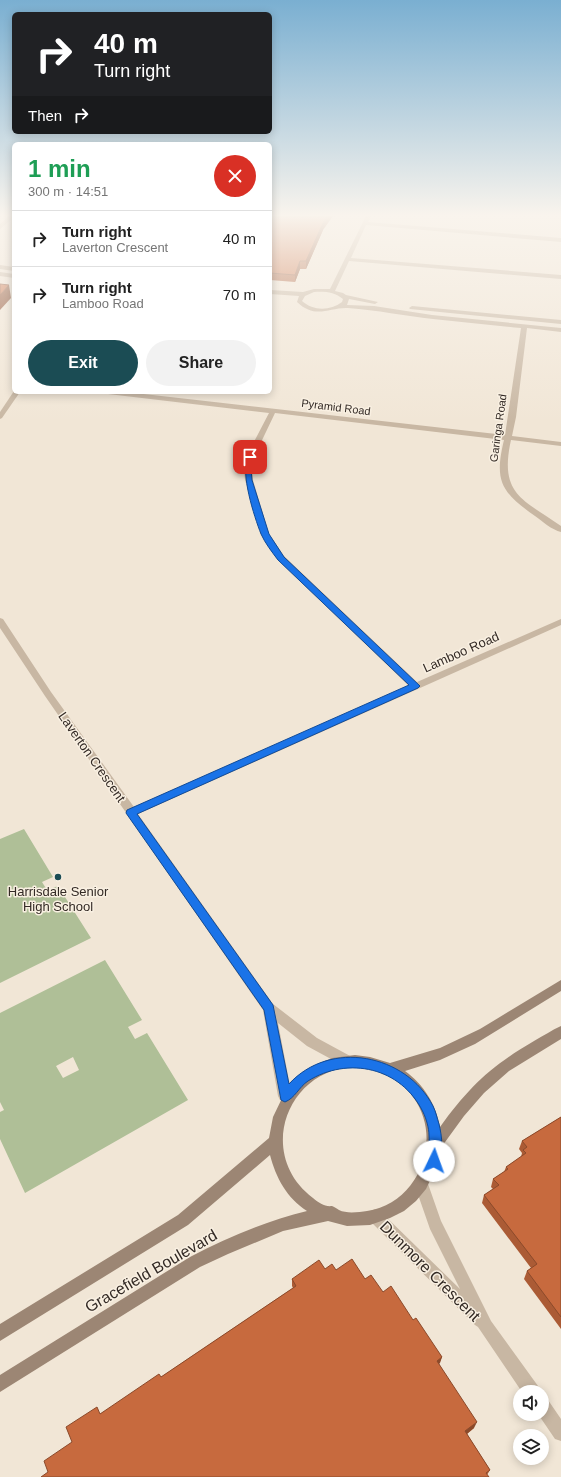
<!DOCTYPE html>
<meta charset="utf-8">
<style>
body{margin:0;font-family:Arial,sans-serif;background:#f2f2f2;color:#222;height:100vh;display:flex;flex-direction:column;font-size:15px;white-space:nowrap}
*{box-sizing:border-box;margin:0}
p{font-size:13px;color:#767676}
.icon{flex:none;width:22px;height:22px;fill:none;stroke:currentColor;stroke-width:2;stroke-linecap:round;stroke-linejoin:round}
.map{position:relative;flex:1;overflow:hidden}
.details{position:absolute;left:12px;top:142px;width:260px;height:252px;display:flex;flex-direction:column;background:#fff;border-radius:6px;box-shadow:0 2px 10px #0003}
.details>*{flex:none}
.guide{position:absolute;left:12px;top:12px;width:260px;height:122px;border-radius:6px;box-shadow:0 2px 10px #0003;background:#202124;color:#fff;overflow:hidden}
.controls{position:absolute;left:513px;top:1385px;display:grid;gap:8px}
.controls a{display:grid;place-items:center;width:36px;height:36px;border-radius:50%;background:#fff;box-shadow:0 2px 10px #0003;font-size:20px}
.pin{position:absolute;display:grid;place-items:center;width:34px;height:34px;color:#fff;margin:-17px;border-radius:8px;box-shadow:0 2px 6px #0006}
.me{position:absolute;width:44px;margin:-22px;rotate:3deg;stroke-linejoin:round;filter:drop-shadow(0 0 3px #0008)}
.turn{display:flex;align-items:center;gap:14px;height:84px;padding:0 16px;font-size:18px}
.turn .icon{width:52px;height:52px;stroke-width:2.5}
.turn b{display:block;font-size:28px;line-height:34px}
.then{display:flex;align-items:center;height:38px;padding:0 16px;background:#0003;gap:8px;font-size:15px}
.round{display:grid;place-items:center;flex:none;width:42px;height:42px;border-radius:21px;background:#f2f2f2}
.overview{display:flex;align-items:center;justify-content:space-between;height:68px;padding:0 16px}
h1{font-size:24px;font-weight:600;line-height:30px;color:#1e9e55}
.cta{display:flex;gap:8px;margin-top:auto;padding:8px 16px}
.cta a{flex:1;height:46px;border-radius:24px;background:#1b4c54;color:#fff;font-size:16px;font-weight:600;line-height:46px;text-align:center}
.cta a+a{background:#f2f2f2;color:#222}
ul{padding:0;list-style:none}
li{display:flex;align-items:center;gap:12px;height:56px;padding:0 16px;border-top:1px solid #e0e0e0}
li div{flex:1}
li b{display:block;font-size:15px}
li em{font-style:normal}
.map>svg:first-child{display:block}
</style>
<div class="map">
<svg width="561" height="1477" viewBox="0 0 561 1477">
<rect width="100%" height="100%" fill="#f1e6d6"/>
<g fill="#afbf97" fill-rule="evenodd">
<path d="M 24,829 L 53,877 L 42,882 L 47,890 L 58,886 L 91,938 L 0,983 L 0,839 Z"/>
<path d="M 105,960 L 142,1020 L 128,1027 L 135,1039 L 147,1033 L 188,1100 L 25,1193 L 0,1139 L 0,1112 L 4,1110 L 0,1102 L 0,1013 ZM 73,1057 L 79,1070 L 63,1078 L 56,1066 Z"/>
</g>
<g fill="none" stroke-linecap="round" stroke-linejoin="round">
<g fill="#c8b7a3" fill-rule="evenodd">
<path d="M 9,216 L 14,216 L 14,217 L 0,229 L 0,224 Z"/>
<path d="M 366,216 L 371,216 L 368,222 L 561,238 L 561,242 L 366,225 L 351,258 L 561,275 L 561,279 L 349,261 L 335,291 L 343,293 L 346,295 L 378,302 L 375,304 L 349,299 L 347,305 L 374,306 L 432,315 L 561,328 L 561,332 L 527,328 L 516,417 L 512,436 L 561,442 L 561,446 L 511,440 C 499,494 522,499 561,526 L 561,532 C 552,530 542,521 535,516 C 501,492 494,481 504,440 L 275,413 L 254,457 L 252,469 L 253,480 L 269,534 L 284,556 L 417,682 L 561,619 L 561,625 L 138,814 L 273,1004 L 317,1038 L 352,1057 L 353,1061 L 352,1065 L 347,1067 L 342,1065 L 307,1046 L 278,1023 L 292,1096 L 290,1100 L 285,1102 L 280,1100 L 278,1096 L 263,1010 L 45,696 L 0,628 L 0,618 L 3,619 L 51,692 L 134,807 L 409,686 L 278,560 L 261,534 L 245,480 L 244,469 L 246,457 L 269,413 L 108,394 L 105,392 L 126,392 L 505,435 L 521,328 C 491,325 462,322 433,319 C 405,316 377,310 348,308 C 329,307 316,320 297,302 L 299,296 L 270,294 L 270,290 L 303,292 L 314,289 L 330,289 ZM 314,292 C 324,291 335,292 343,299 L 342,302 C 330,311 313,311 302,301 L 305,296 Z"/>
<path d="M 0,265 L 14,267 L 14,271 L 0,269 Z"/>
<path d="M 0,272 L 14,274 L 14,278 L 0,276 Z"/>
<path d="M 412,306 L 561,320 L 561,324 L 410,309 L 409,308 Z"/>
<path d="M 14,391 L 20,392 L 2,418 L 0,419 L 0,412 Z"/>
<path d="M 422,1179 L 427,1181 L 441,1221 L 491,1321 L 538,1386 L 540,1392 L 522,1392 L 478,1327 L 475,1325 L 370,1221 L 368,1216 L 370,1211 L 375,1209 L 380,1211 L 460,1289 L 430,1229 L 415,1186 L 417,1181 Z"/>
<path d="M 542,1398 L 548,1400 L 561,1419 L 561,1441 L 555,1439 L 538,1414 L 542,1414 Z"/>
</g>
<path fill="#9c8674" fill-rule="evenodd" d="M 561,980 L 561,991 L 475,1044 L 440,1060 L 405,1071 C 423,1084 436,1104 440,1127 C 469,1087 491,1066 534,1041 C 543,1036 552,1030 561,1026 L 561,1039 L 509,1071 L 484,1093 L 464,1116 L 440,1149 L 435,1170 L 426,1189 L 416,1201 L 404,1211 L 390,1218 L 370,1225 L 347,1226 L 328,1221 L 283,1231 L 228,1254 L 200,1267 L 0,1392 L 0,1375 L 190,1257 C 227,1238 266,1221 307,1211 C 287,1198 276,1178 270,1155 L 188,1225 L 0,1341 L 0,1324 L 178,1215 L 269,1138 L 273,1117 L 285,1092 L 300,1075 L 313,1066 L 332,1058 L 355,1055 L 370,1057 L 390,1063 L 440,1048 L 480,1029 ZM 347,1067 C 359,1067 370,1067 381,1071 L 382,1074 C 385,1075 388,1075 391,1076 C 400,1080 408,1089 413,1097 C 444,1139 419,1203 367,1211 C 359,1212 347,1214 339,1210 C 337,1209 335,1207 332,1206 C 325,1207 319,1203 313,1198 C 259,1158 282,1077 347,1067 Z"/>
</g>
<g fill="#ab5b35">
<path d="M 270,216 L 323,230 L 306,269 L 300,269 L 295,282 L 270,280 Z"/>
<path d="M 561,1117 L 561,1329 L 524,1279 L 527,1271 L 531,1268 L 482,1203 L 484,1195 L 493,1189 L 491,1187 L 493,1179 L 504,1172 L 506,1167 L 521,1157 L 522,1153 L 519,1149 L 522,1141 Z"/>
<path d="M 325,1269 L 336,1270 L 365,1279 L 383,1292 L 413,1320 L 442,1357 L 439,1364 L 474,1428 L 467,1434 L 490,1470 L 487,1475 L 48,1472 L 72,1442 L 100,1414 L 161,1377 L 293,1288 L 292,1286 L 292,1279 Z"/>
</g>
<g fill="#8b4a2b">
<path d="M 328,216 L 333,216 L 323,230 L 306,269 L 306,261 L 323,223 Z"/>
<path d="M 300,261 L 300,269 L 295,282 L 295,275 Z"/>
<path d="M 9,285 L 11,298 L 0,310 L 0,295 Z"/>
<path d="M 442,1357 L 440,1363 L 435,1367 L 437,1361 Z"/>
<path d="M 477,1422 L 474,1428 L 463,1437 L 465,1431 Z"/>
</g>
<g fill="#c76a3e" stroke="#8b4a2b">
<path d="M 270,216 L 328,216 L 323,223 L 306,261 L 300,261 L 295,275 L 270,273 Z"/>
<path d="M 0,284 L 9,285 L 0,295 Z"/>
<path d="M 561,1117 L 561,1317 L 527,1271 L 537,1264 L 484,1195 L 499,1185 L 493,1179 L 508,1169 L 506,1167 L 526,1153 L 523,1150 L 527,1147 L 522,1141 Z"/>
<path d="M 352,1259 L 365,1279 L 371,1275 L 383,1292 L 391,1286 L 413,1320 L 416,1318 L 442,1357 L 437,1361 L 477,1422 L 465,1431 L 490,1470 L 486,1473 L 489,1477 L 41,1477 L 48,1472 L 44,1461 L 72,1442 L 66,1427 L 97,1407 L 100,1414 L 159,1374 L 161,1377 L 296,1286 L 292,1279 L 319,1260 L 325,1269 L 332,1264 L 336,1270 Z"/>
</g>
<linearGradient id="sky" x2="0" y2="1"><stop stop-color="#7aafd1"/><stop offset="0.51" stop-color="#f9f4ed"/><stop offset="1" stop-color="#f9f4ed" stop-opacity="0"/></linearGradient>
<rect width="561" height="422" fill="url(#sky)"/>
<path fill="#1a73e8" stroke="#114b97" d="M 248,456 L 254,457 L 251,469 L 252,480 L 269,534 L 284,557 L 420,686 L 418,688 L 137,814 L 273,1005 L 289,1084 C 330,1039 406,1054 433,1106 C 436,1112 437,1118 439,1124 C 442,1136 444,1153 438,1166 L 434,1167 L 430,1166 C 426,1156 430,1145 429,1135 C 429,1128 426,1118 423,1112 C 401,1067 348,1056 308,1081 C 299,1087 295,1098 285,1102 L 281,1100 L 264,1010 L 126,813 L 127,810 L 409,685 L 278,560 C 272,552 265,543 261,534 C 254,516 240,473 248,456 Z"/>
<circle fill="#1b4c54" stroke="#f9f0e2" stroke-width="1.5" cx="58" cy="877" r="4"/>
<g text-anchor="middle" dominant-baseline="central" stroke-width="3" stroke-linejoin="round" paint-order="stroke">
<g font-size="11" fill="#332a25" stroke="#f9f0e2">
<text transform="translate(336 407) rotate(7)">Pyramid Road</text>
<text transform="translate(498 428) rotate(-82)">Garinga Road</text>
</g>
<g font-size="13" fill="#332a25" stroke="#f9f0e2">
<text transform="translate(461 652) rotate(-24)">Lamboo Road</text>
<text transform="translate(92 757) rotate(55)">Laverton Crescent</text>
</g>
<g font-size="13" fill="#332a25" stroke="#f9f0e2">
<text x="58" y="891">Harrisdale Senior<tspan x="58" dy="15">High School</tspan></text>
</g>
<g font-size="16" fill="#332a25" stroke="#f9f0e2">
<text transform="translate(151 1271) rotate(-30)">Gracefield Boulevard</text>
<text transform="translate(430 1271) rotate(45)">Dunmore Crescent</text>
</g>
</g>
</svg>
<div class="controls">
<a><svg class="icon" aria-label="sound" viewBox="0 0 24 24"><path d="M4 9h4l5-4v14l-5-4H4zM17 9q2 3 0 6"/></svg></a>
<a><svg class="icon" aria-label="layers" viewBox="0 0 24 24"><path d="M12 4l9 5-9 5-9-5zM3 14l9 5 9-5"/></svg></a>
</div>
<div class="pin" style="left:250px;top:457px;background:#d93025"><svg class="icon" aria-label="arrive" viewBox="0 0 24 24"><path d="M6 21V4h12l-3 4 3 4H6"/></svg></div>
<svg class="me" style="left:434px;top:1161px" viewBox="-20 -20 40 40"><circle r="19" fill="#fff"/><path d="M0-13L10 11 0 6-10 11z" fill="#1a73e8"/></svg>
<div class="guide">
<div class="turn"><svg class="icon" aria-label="right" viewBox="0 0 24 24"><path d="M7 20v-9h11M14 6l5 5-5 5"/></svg><div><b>40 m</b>Turn right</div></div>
<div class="then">Then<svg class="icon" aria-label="right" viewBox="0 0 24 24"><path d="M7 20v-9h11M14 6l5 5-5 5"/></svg></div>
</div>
<section class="details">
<div class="overview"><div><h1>1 min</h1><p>300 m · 14:51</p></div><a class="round" style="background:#d93025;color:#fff"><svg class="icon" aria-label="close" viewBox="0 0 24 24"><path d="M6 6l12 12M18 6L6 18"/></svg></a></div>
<ul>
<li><svg class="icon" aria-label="right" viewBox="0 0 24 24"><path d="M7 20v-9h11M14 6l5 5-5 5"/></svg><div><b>Turn right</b><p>Laverton Crescent</p></div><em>40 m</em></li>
<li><svg class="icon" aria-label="right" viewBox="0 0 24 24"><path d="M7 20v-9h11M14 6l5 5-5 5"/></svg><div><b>Turn right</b><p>Lamboo Road</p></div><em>70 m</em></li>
</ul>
<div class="cta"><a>Exit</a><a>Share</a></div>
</section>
</div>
